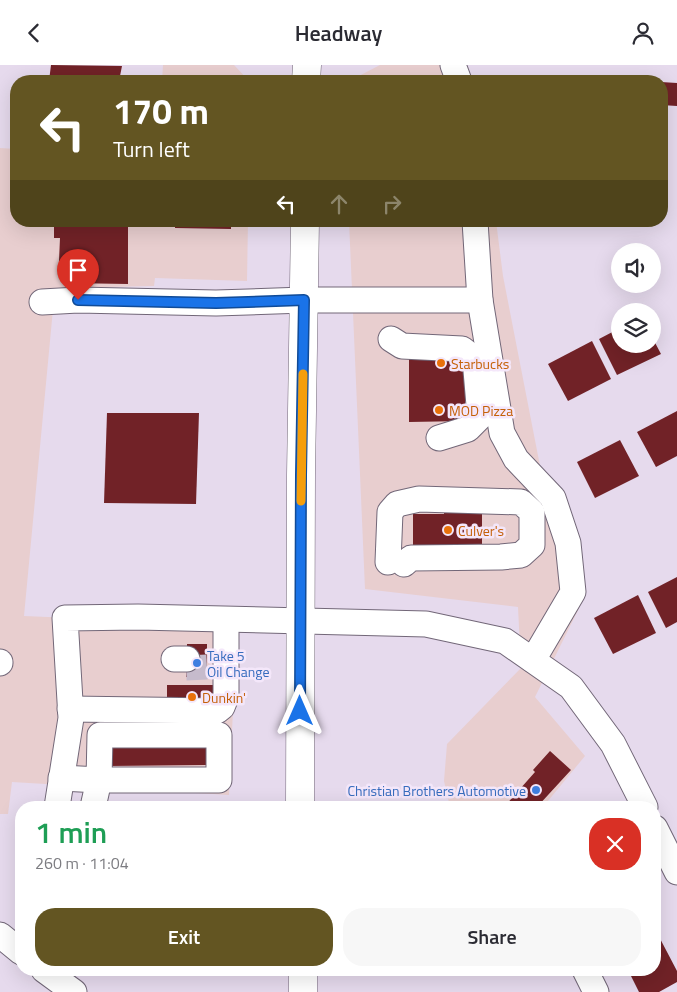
<!DOCTYPE html>
<meta charset="utf-8">
<style>
body{margin:0;font-family:"Titillium Web",sans-serif;background:#f7f7f7;color:#2b2b33;height:100vh;display:flex;flex-direction:column;font-size:19px;white-space:nowrap}
*{box-sizing:border-box;margin:0}
p{font-size:16px;color:#7c7c81}
.icon{flex:none;width:28px;height:28px;fill:none;stroke:currentColor;stroke-width:2;stroke-linecap:round;stroke-linejoin:round}
.map{position:relative;flex:1;overflow:hidden}
.sheet{position:absolute;left:15px;top:736px;width:646px;height:175px;display:flex;flex-direction:column;background:#fff;border-radius:20px;box-shadow:0 5px 20px #0002}
.sheet>*{flex:none}
.guide{position:absolute;left:10px;top:10px;width:658px;height:152px;border-radius:20px;box-shadow:0 5px 20px #0002;background:#635522;color:#fff;overflow:hidden}
.controls{position:absolute;left:611px;top:178px;display:grid;gap:10px}
.controls a{display:grid;place-items:center;width:50px;height:50px;border-radius:50%;background:#fff;box-shadow:0 5px 20px #0002;font-size:25px}
.pin{position:absolute;display:grid;place-items:center;width:42px;height:42px;color:#fff;margin:-51px -21px;border-radius:50% 50% 50% 0;rotate:-45deg;box-shadow:0 0 5px #0007}
.pin .icon{rotate:45deg}
.me{position:absolute;width:55px;margin:-28px;rotate:0deg;stroke-linejoin:round;filter:drop-shadow(0 0 4px #0008)}
.turn{display:flex;align-items:center;gap:18px;height:105px;padding:0 20px;font-size:22px}
.turn .icon{width:65px;height:65px;stroke-width:2.5}
.turn b{display:block;font-size:35px;line-height:42px}
.lanes{display:flex;align-items:center;height:48px;padding:0 20px;background:#0003;justify-content:center;gap:25px;direction:ltr}
.lanes .off{opacity:.35}
.round{display:grid;place-items:center;flex:none;width:52px;height:52px;border-radius:20px;background:#f7f7f7}
.headline{display:flex;align-items:center;justify-content:space-between;height:85px;padding:0 20px}
h1{font-size:30px;font-weight:600;line-height:38px;color:#1e9e55}
.action{display:flex;gap:10px;margin-top:auto;padding:10px 20px}
.action a{flex:1;height:58px;border-radius:20px;background:#635522;color:#fff;font-size:20px;font-weight:600;line-height:58px;text-align:center}
.action a+a{background:#f7f7f7;color:#2b2b33}
header{display:flex;justify-content:space-between;align-items:center;height:65px;padding:0 20px;background:#fff;font-size:22px;font-weight:600}
.map>svg:first-child{display:block}
</style>
<header><svg class="icon" aria-label="back" viewBox="0 0 24 24"><path d="M15 5l-7 7 7 7"/></svg>Headway<svg class="icon" aria-label="person" viewBox="0 0 24 24"><circle cx="12" cy="8" r="4"/><path d="M4 21q1-7 8-7t8 7"/></svg></header>
<div class="map">
<svg width="677" height="927" viewBox="0 0 677 927">
<rect width="100%" height="100%" fill="#e6daed"/>
<g fill="#e8cecf">
<path d="M 163,0 L 234,0 L 249,16 L 162,16 Z"/>
<path d="M 380,0 L 462,0 L 465,16 L 354,16 L 355,13 Z"/>
<path d="M 0,83 L 16,84 L 16,156 L 248,156 L 247,216 L 155,213 L 154,221 L 55,223 L 24,551 L 237,560 L 229,730 L 12,717 L 8,749 L 0,749 Z"/>
<path d="M 349,156 L 496,156 L 503,211 L 541,406 L 574,458 L 586,529 L 535,632 L 585,691 L 543,742 L 450,742 L 444,716 L 447,679 L 521,603 L 518,542 L 365,524 Z"/>
</g>
<g fill="#712227">
<path d="M 51,0 L 122,1 L 120,11 L 126,11 L 125,16 L 49,16 Z"/>
<path d="M 661,17 L 677,18 L 677,41 L 661,40 Z"/>
<path d="M 54,156 L 91,156 L 91,158 L 99,158 L 98,156 L 128,157 L 128,219 L 67,218 L 68,195 L 59,196 L 60,173 L 54,173 Z"/>
<path d="M 175,156 L 231,156 L 231,164 L 175,163 Z"/>
<path d="M 620,263 L 620,279 L 652,279 L 652,272 L 661,289 L 617,310 L 599,274 Z"/>
<path d="M 592,276 L 611,314 L 568,336 L 548,299 Z"/>
<path d="M 409,286 L 465,290 L 465,356 L 409,357 Z"/>
<path d="M 677,346 L 677,391 L 656,402 L 637,367 Z"/>
<path d="M 107,348 L 199,348 L 196,439 L 104,438 Z"/>
<path d="M 620,375 L 639,411 L 595,433 L 577,397 Z"/>
<path d="M 444,445 L 482,445 L 482,481 L 413,481 L 413,449 L 444,449 Z"/>
<path d="M 677,512 L 677,557 L 666,563 L 648,527 Z"/>
<path d="M 638,530 L 656,568 L 613,589 L 594,553 Z"/>
<path d="M 187,579 L 207,579 L 207,613 L 186,612 Z"/>
<rect x="167" y="620" width="49" height="23"/>
<path d="M 108,683 L 206,683 L 207,700 L 108,701 Z"/>
<path d="M 550,686 L 571,705 L 537,742 L 504,742 L 535,707 L 533,705 Z"/>
<path d="M 655,864 L 677,906 L 677,917 L 659,927 L 639,927 L 628,905 L 655,905 Z"/>
</g>
<g fill="none" stroke-linecap="round" stroke-linejoin="round">
<path stroke="#c6bbcc" stroke-width="25" stroke-dasharray="25 12" stroke-linecap="butt" d="M 186,603 L 207,602"/>
<g stroke="#726778" stroke-width="27">
<g id="minor">
<path d="M 453,0 L 459,16"/>
<path d="M 475,156 L 480,235"/>
<path d="M 42,237 L 78,235 L 216,238 L 304,235 L 480,235 L 502,368 L 516,394 L 553,433 L 568,478 L 573,527 L 533,595"/>
<path d="M 391,274 L 402,281 L 462,284 L 475,294 L 480,352 L 468,364 L 439,373"/>
<path d="M 388,497 L 390,447 L 397,439 L 419,434 L 521,437 L 532,447 L 532,480 L 521,490 L 501,492 L 411,493 L 404,499"/>
<path d="M 174,594 L 187,594"/>
<path d="M 0,597 L 0,598"/>
<path d="M 70,644 L 217,646 L 222,642 L 226,632 L 226,555"/>
<path d="M 61,713 L 99,715 L 219,715 L 219,670 L 100,670 L 99,715 L 93,742"/>
<path d="M 57,742 L 71,653 L 65,553 L 138,552 L 426,559 L 505,576 L 571,622 L 613,679 L 645,742"/>
<path d="M 655,763 L 677,807"/>
<path d="M 0,870 L 21,887"/>
<path d="M 44,905 L 74,927"/>
<path d="M 585,905 L 596,927"/>
</g>
</g>
<g stroke="#726778" stroke-width="29">
<g id="major">
<path d="M 306,16 L 307,0"/>
<path d="M 300,742 L 301,410 L 305,156"/>
<path d="M 303,905 L 303,927"/>
</g>
</g>
<use href="#minor" stroke="#fff" stroke-width="25"/>
<use href="#major" stroke="#fff" stroke-width="28"/>
</g>
<g fill="none" stroke-linecap="round" stroke-linejoin="round">
<g stroke="#114b97" stroke-width="12">
<path id="route" d="M 78,235 L 216,238 L 304,235 L 301,410 L 300,646"/>
</g>
<use href="#route" stroke="#1a73e8" stroke-width="9"/>
<path stroke="#f59e0b" stroke-width="9" d="M 301,436 L 303,309"/>
</g>
<g fill="#e8710a" stroke="#f4e7fa" stroke-width="2">
<circle cx="441" cy="298" r="5"/>
<circle cx="439" cy="345" r="5"/>
<circle cx="448" cy="465" r="5"/>
<circle cx="192" cy="632" r="5"/>
</g>
<g fill="#3f7fe0" stroke="#f4e7fa" stroke-width="2">
<circle cx="197" cy="598" r="5"/>
<circle cx="536" cy="725" r="5"/>
</g>
<g text-anchor="middle" dominant-baseline="central" stroke-width="5" stroke-linejoin="round" paint-order="stroke">
<g font-size="14" fill="#c56008" stroke="#f4e7fa" text-anchor="start">
<text x="451" y="298">Starbucks</text>
<text x="449" y="345">MOD Pizza</text>
<text x="458" y="465">Culver's</text>
<text x="202" y="632">Dunkin'</text>
</g>
<g font-size="14" fill="#366cbe" stroke="#f4e7fa" text-anchor="start">
<text x="207" y="590">Take 5<tspan x="207" dy="16">Oil Change</tspan></text>
<text x="526" y="725" text-anchor="end">Christian Brothers Automotive</text>
</g>
</g>
</svg>
<div class="controls">
<a><svg class="icon" aria-label="sound" viewBox="0 0 24 24"><path d="M4 9h4l5-4v14l-5-4H4zM17 9q2 3 0 6"/></svg></a>
<a><svg class="icon" aria-label="layers" viewBox="0 0 24 24"><path d="M12 4l9 5-9 5-9-5zM3 14l9 5 9-5"/></svg></a>
</div>
<div class="pin" style="left:78px;top:235px;background:#d93025"><svg class="icon" aria-label="arrive" viewBox="0 0 24 24"><path d="M6 21V4h12l-3 4 3 4H6"/></svg></div>
<svg class="me" style="left:300px;top:646px" viewBox="-20 -20 40 40"><path d="M0-17L14 15 0 8-14 15z" fill="#1a73e8" stroke="#fff" stroke-width="4"/></svg>
<div class="guide">
<div class="turn"><svg class="icon" aria-label="left" viewBox="0 0 24 24"><path d="M17 20v-9H6M10 6l-5 5 5 5"/></svg><div><b>170 m</b>Turn left</div></div>
<div class="lanes"><svg class="icon" aria-label="left" viewBox="0 0 24 24"><path d="M17 20v-9H6M10 6l-5 5 5 5"/></svg><svg class="icon off" aria-label="ahead" viewBox="0 0 24 24"><path d="M12 20V5M6 11l6-6 6 6"/></svg><svg class="icon off" aria-label="right" viewBox="0 0 24 24"><path d="M7 20v-9h11M14 6l5 5-5 5"/></svg></div>
</div>
<section class="sheet">
<div class="headline"><div><h1>1 min</h1><p>260 m · 11:04</p></div><a class="round" style="background:#d93025;color:#fff"><svg class="icon" aria-label="close" viewBox="0 0 24 24"><path d="M6 6l12 12M18 6L6 18"/></svg></a></div>
<div class="action"><a>Exit</a><a>Share</a></div>
</section>
</div>
